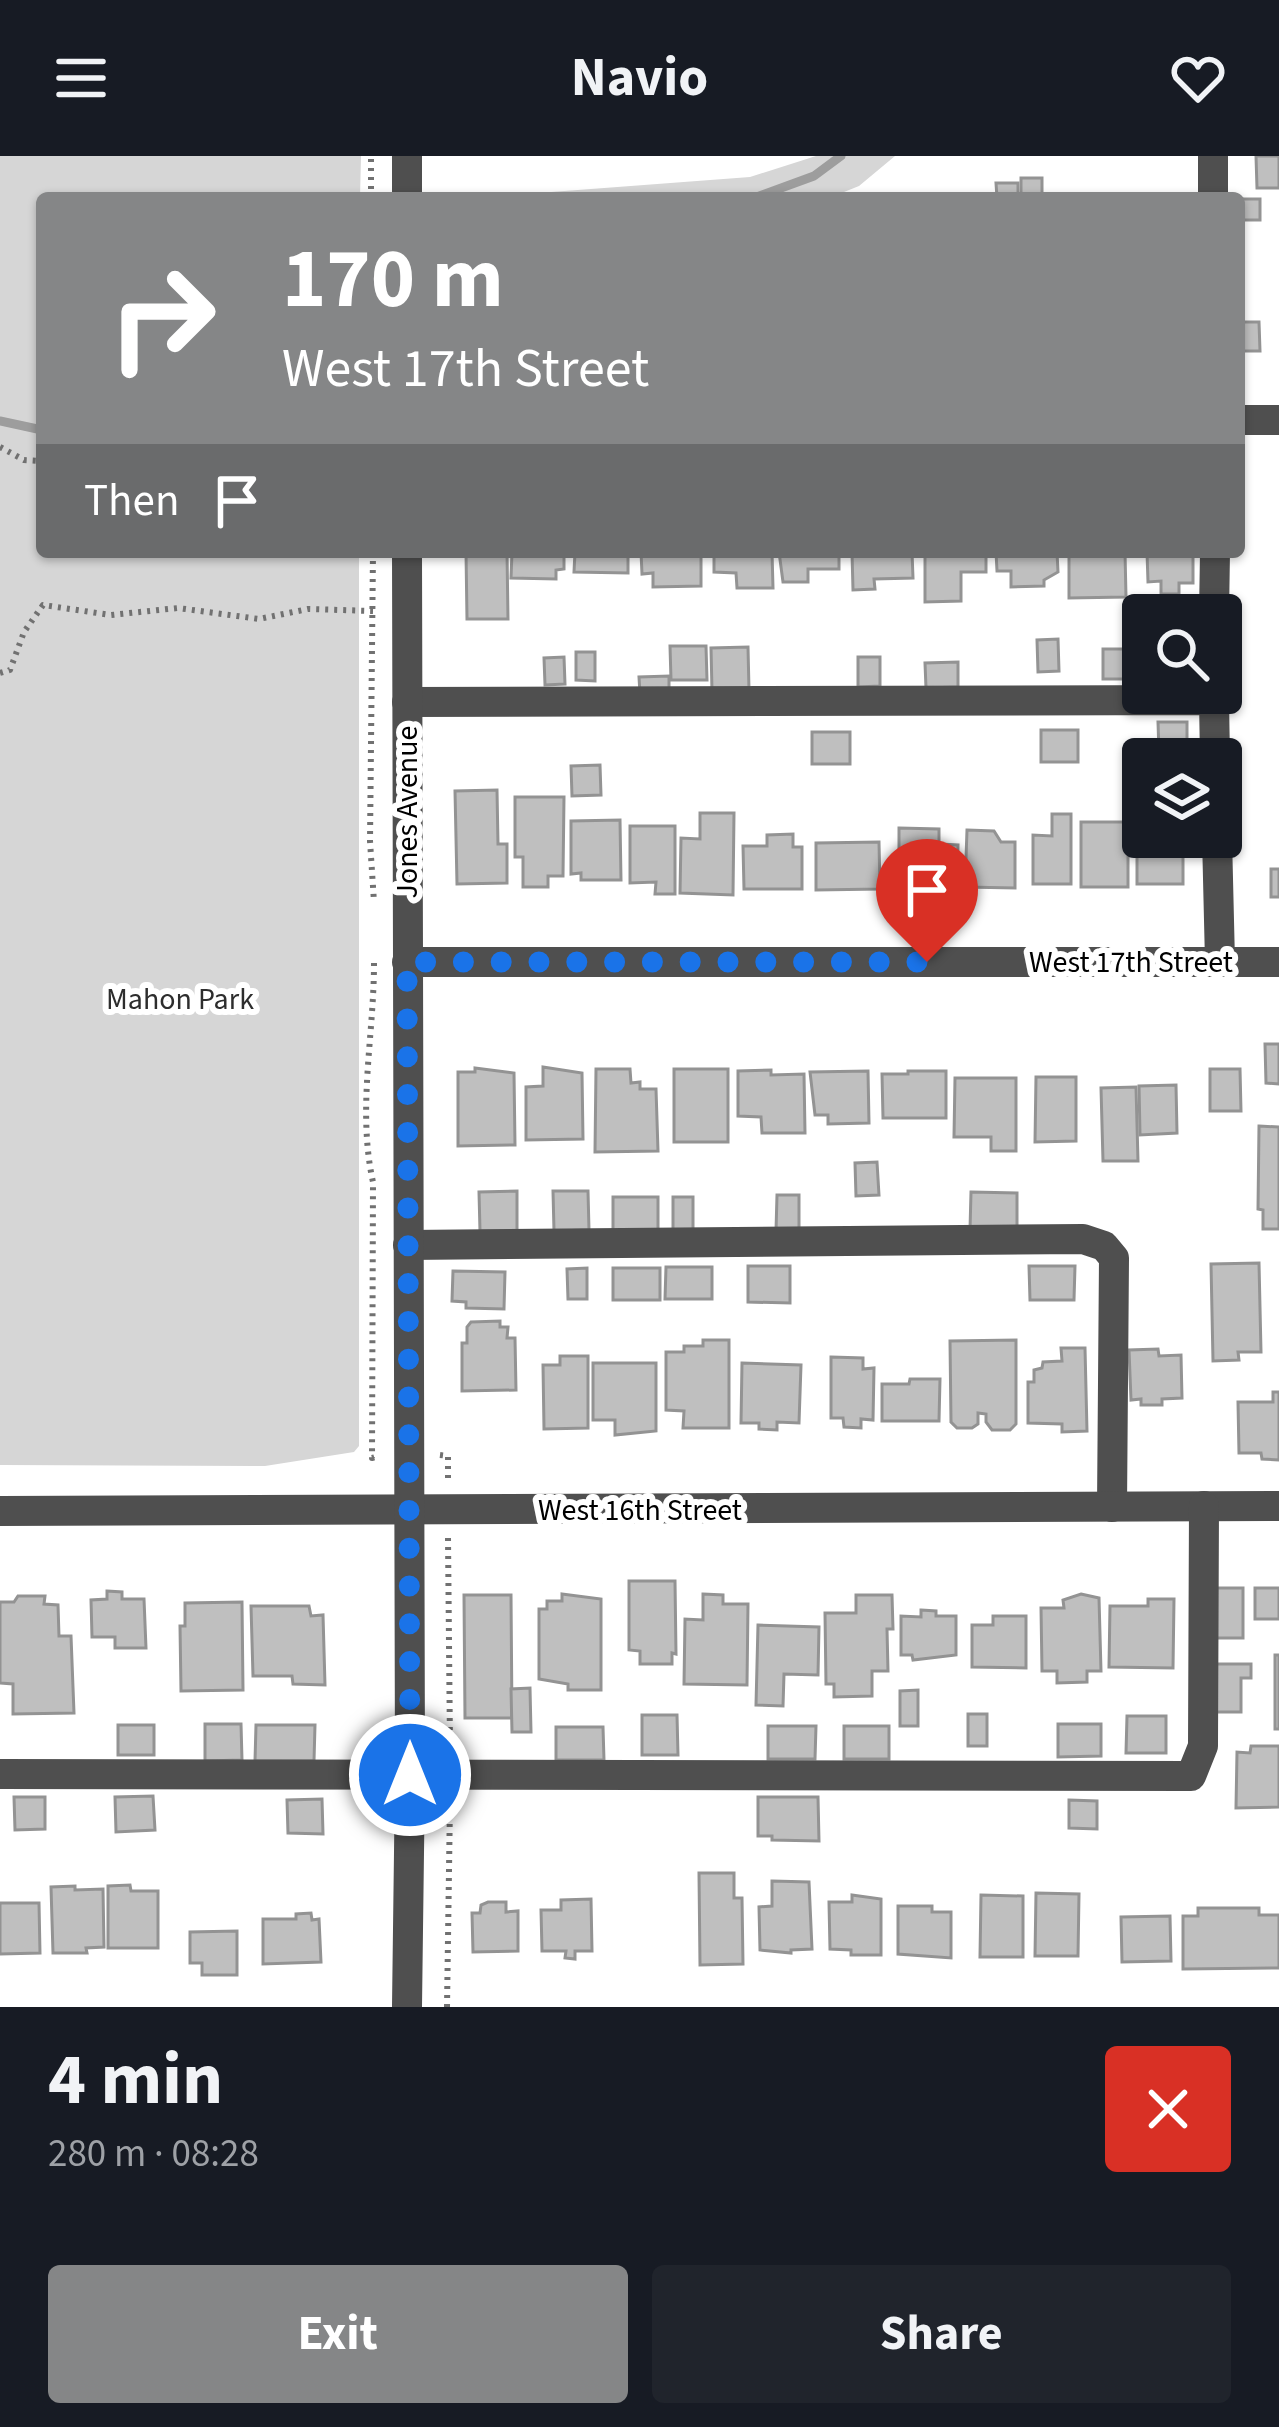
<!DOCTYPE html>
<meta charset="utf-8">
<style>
body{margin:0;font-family:"Source Sans 3",sans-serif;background:#20242c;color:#f1f3f6;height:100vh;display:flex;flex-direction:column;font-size:45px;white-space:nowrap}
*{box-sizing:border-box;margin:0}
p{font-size:39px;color:#9ea1a6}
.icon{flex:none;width:66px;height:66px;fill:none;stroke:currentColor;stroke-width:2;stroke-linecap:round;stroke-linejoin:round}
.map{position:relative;height:1851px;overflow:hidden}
.sheet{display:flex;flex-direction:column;background:#171b24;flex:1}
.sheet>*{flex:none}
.banner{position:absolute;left:36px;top:36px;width:1209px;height:366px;border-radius:12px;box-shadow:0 3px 9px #0004;background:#858687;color:#fff;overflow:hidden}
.buttons{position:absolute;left:1122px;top:438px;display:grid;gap:24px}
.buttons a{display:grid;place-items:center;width:120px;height:120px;border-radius:12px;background:#171b24;box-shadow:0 3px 9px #0004;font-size:60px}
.pin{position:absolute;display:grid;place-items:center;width:102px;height:102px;color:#fff;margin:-123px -51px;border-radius:50% 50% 50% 0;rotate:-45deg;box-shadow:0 0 12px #0007}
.pin .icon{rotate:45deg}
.me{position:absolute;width:132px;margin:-66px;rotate:0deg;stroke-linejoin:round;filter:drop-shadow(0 0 9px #0008)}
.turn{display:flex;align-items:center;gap:42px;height:252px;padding:0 48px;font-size:54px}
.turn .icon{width:156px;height:156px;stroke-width:2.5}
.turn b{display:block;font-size:84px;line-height:102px}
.then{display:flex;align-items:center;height:114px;padding:0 48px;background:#0003;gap:24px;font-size:45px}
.round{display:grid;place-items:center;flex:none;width:126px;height:126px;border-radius:12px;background:#20242c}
.overview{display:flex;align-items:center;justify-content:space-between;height:204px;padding:0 48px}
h1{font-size:72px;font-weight:700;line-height:90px}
.button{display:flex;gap:24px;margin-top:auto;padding:24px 48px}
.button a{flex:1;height:138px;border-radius:12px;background:#858687;color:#fff;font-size:48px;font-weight:700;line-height:138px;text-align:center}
.button a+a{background:#20242c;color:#f1f3f6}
header{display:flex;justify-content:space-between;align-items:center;height:156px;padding:0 48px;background:#171b24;font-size:54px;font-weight:700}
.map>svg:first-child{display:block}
</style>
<header><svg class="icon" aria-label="menu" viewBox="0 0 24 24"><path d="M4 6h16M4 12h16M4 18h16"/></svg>Navio<svg class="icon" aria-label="heart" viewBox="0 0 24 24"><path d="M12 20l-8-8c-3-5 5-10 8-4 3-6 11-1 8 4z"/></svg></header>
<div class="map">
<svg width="1279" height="1851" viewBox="0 0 1279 1851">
<rect width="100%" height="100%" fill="#fff"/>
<g fill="#d6d6d6">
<path d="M 0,0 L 361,0 L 360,42 L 42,42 L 42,396 L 359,396 L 359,1290 L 354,1296 L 265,1310 L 0,1309 Z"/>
<path d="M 816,0 L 895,0 L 859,30 L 829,42 L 473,42 L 750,21 Z"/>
</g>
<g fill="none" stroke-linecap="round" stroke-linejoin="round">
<g stroke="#9d9d9d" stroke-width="9">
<path d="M 754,42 L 814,20 L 841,0"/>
<path d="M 0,265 L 42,274"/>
</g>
</g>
<g fill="#bfbfbf" stroke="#939393" stroke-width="3">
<path d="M 1256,0 L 1279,0 L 1279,32 L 1257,32 Z"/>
<rect x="1021" y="22" width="21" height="19"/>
<path d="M 996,27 L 1018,27 L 1018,42 L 997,42 Z"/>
<rect x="1239" y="43" width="21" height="21"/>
<path d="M 1239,166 L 1259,166 L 1260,195 L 1239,195 Z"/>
<path d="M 466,396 L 507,396 L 508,463 L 467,463 Z"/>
<path d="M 512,396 L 564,396 L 564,413 L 556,414 L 556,423 L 511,422 Z"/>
<path d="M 575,396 L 628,396 L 628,417 L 574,416 Z"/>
<path d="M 641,396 L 701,396 L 701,430 L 653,431 L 653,417 L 642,418 Z"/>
<path d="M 714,396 L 772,396 L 773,432 L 737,432 L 736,417 L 714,416 Z"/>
<path d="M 779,396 L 839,396 L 839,413 L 808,413 L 808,426 L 783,426 Z"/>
<path d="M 852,396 L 912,396 L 913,422 L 874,423 L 875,433 L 853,434 Z"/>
<path d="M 925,396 L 986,396 L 986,416 L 961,416 L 961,445 L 925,446 Z"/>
<path d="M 996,396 L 1057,396 L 1058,416 L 1044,424 L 1044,430 L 1011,431 L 1011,415 L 997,415 Z"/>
<path d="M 1069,396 L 1125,396 L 1126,441 L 1069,442 Z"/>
<path d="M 1147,396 L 1193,396 L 1193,427 L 1179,427 L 1179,438 L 1161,438 L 1161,425 L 1148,426 Z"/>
<path d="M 1058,483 L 1059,515 L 1038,516 L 1037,484 Z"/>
<path d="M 670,490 L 706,490 L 707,524 L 671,524 Z"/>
<path d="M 748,491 L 749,534 L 712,535 L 711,492 Z"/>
<rect x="1103" y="493" width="25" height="30"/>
<path d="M 576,496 L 595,496 L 595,525 L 576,524 Z"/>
<path d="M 564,501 L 565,528 L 545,529 L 544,502 Z"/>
<path d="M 858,501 L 880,501 L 880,530 L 858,531 Z"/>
<path d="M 958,506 L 958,531 L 926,532 L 925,507 Z"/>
<path d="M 669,520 L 669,537 L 640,538 L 639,521 Z"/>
<path d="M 1158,566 L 1187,566 L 1187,597 L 1159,597 Z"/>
<rect x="1041" y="574" width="37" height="32"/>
<rect x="812" y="576" width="38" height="32"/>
<path d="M 600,609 L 601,639 L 572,640 L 571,610 Z"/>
<path d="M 497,634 L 498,688 L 507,688 L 507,727 L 457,728 L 455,635 Z"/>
<path d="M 515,641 L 564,641 L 563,720 L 548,720 L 548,731 L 523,731 L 523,701 L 515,701 Z"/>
<path d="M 700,657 L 734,657 L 733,739 L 680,737 L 681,682 L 700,683 Z"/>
<path d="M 1052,658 L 1071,658 L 1071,728 L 1033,728 L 1033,679 L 1052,680 Z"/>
<path d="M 620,664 L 621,724 L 581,724 L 581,717 L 571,718 L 571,665 Z"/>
<rect x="1081" y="666" width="47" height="65"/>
<path d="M 630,670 L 675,670 L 675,738 L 655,738 L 656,726 L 630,727 Z"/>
<path d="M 899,672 L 939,673 L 939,688 L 958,689 L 957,731 L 899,731 Z"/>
<path d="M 967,674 L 994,675 L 1001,686 L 1015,686 L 1015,732 L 965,731 Z"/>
<path d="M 793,678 L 793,691 L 802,691 L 802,733 L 744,733 L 743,690 L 767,690 L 767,679 Z"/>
<rect x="1137" y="683" width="46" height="45"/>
<path d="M 879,686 L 880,733 L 816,734 L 816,687 Z"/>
<rect x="1271" y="713" width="8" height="28"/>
<path d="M 1265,888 L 1279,888 L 1279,928 L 1266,927 Z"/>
<path d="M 543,911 L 582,917 L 583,983 L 526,984 L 526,931 L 543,930 Z"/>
<path d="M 475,912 L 514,917 L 515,989 L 458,990 L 458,916 L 475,916 Z"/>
<path d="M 596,913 L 630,913 L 631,927 L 640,926 L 640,933 L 656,933 L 658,995 L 595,996 Z"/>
<rect x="674" y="913" width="54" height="73"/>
<path d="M 1210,913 L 1240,913 L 1241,955 L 1210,955 Z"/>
<path d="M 771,914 L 771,919 L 804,918 L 805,977 L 762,977 L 761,961 L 738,960 L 738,915 Z"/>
<path d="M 868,915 L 869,967 L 828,968 L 828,959 L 815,959 L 810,916 Z"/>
<path d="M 908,915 L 946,915 L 946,962 L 883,962 L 882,918 L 908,918 Z"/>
<path d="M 1036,921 L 1076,921 L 1076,985 L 1035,986 Z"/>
<path d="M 955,922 L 1016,922 L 1016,995 L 991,995 L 991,981 L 954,981 Z"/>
<path d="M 1176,929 L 1177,977 L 1140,979 L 1139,930 Z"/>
<path d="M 1136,931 L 1138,1005 L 1103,1005 L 1101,932 Z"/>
<path d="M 1259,970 L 1279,971 L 1279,1073 L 1263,1073 L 1263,1054 L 1258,1053 Z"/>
<path d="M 877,1006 L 879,1039 L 856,1040 L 855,1007 Z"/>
<path d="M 517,1035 L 517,1075 L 480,1075 L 479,1036 Z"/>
<path d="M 553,1035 L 588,1035 L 589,1074 L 554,1075 Z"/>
<path d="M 971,1036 L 1017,1037 L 1017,1075 L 970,1074 Z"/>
<path d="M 777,1039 L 799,1039 L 799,1075 L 776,1075 Z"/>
<path d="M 613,1041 L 658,1041 L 658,1074 L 613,1075 Z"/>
<rect x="673" y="1041" width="20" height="39"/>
<path d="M 1259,1107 L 1261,1196 L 1238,1196 L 1239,1204 L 1213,1205 L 1211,1108 Z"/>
<path d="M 748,1110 L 790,1110 L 790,1147 L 748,1146 Z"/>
<path d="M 1029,1110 L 1075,1110 L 1074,1144 L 1030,1144 Z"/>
<path d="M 666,1111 L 712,1111 L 712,1143 L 665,1143 Z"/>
<path d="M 587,1112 L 587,1143 L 568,1143 L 567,1113 Z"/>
<rect x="613" y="1112" width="47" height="32"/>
<path d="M 453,1115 L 505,1116 L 504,1153 L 466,1152 L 466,1146 L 452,1145 Z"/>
<path d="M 500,1165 L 500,1171 L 508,1171 L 507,1182 L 515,1182 L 516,1234 L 462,1235 L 462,1187 L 467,1187 L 467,1171 L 471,1166 Z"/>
<path d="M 703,1184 L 729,1184 L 729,1272 L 683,1272 L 684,1255 L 666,1254 L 666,1196 L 684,1196 L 684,1190 L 703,1190 Z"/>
<path d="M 1016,1184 L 1016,1268 L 1010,1274 L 992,1274 L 986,1266 L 986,1258 L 978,1257 L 978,1268 L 972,1272 L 957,1272 L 951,1266 L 950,1185 Z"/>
<path d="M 1061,1192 L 1085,1192 L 1087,1275 L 1062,1276 L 1062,1268 L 1028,1267 L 1028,1226 L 1034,1226 L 1034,1214 L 1042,1212 L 1043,1206 L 1062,1205 Z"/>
<path d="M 1158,1193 L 1159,1200 L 1181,1199 L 1182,1242 L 1162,1243 L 1162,1249 L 1141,1249 L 1141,1243 L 1131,1244 L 1129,1194 Z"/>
<path d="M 560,1200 L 588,1200 L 588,1272 L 544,1273 L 543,1209 L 560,1209 Z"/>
<path d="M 831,1201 L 863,1202 L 863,1213 L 874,1212 L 873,1264 L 861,1263 L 861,1272 L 844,1271 L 843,1262 L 831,1262 Z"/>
<path d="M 593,1207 L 656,1207 L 656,1275 L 615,1279 L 615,1264 L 593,1264 Z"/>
<path d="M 742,1207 L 801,1209 L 799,1267 L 777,1266 L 777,1274 L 759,1273 L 759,1267 L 741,1267 Z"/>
<path d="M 910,1223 L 940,1223 L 939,1265 L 882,1265 L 882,1228 L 909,1228 Z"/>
<path d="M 1273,1236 L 1279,1236 L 1279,1304 L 1262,1303 L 1261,1297 L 1239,1297 L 1238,1246 L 1273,1246 Z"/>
<path d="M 629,1425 L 675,1425 L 676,1498 L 672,1497 L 672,1508 L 640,1508 L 640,1495 L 629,1494 Z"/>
<rect x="1208" y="1432" width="35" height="50"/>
<rect x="1255" y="1432" width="24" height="31"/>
<path d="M 107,1435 L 122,1436 L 122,1443 L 144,1443 L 146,1492 L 115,1492 L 115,1481 L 92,1481 L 91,1444 L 107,1443 Z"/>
<path d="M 562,1438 L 601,1443 L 601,1534 L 568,1534 L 568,1528 L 539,1523 L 539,1453 L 547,1453 L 547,1445 L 562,1445 Z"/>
<path d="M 703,1438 L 723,1439 L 723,1448 L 748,1448 L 747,1529 L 684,1528 L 685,1463 L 703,1464 Z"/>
<path d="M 1081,1438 L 1099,1442 L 1101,1515 L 1087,1515 L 1087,1526 L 1057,1527 L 1057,1515 L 1042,1515 L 1041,1452 L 1064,1452 L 1063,1444 Z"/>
<path d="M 464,1439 L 511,1439 L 512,1562 L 465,1562 Z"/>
<path d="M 856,1439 L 892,1439 L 893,1473 L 887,1473 L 888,1515 L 872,1515 L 872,1540 L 834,1541 L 834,1528 L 826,1528 L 825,1457 L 856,1457 Z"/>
<path d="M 18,1440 L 45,1440 L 44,1448 L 58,1449 L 59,1480 L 71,1480 L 74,1557 L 13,1558 L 13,1528 L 0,1527 L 0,1446 L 14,1446 Z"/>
<path d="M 1148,1443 L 1174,1443 L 1173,1512 L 1109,1511 L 1110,1450 L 1148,1450 Z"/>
<path d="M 242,1446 L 243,1534 L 181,1535 L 180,1470 L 185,1470 L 185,1447 Z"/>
<path d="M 251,1450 L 309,1450 L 311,1460 L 323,1459 L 325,1529 L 293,1528 L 292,1520 L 253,1520 Z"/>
<path d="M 921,1454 L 936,1455 L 936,1460 L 956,1460 L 956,1499 L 913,1504 L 912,1499 L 901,1499 L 901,1460 L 921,1461 Z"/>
<path d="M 993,1460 L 1026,1460 L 1026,1512 L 972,1511 L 972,1469 L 993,1469 Z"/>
<path d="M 758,1469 L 819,1471 L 818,1519 L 784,1518 L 783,1550 L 756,1549 Z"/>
<rect x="1275" y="1499" width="4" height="74"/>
<path d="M 1208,1508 L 1251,1508 L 1251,1522 L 1241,1522 L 1241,1556 L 1208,1556 Z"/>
<path d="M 530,1532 L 531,1576 L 512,1576 L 511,1533 Z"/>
<path d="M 918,1534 L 918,1570 L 900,1570 L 900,1535 Z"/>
<rect x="968" y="1558" width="19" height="32"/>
<path d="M 642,1559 L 677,1559 L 678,1599 L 642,1599 Z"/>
<path d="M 1127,1560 L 1166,1560 L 1166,1597 L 1126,1597 Z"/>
<path d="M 205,1568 L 241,1568 L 242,1604 L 205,1605 Z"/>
<path d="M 1058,1568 L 1101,1568 L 1101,1600 L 1058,1601 Z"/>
<rect x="118" y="1569" width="36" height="30"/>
<path d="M 256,1569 L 315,1569 L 314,1605 L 255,1605 Z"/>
<path d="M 768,1570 L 816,1570 L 815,1603 L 768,1603 Z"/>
<rect x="844" y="1570" width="45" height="33"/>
<path d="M 556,1571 L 603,1571 L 604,1604 L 556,1604 Z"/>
<path d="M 1251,1590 L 1279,1590 L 1279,1651 L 1236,1652 L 1237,1596 L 1250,1597 Z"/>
<path d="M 153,1640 L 155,1674 L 116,1676 L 115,1641 Z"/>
<path d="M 14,1641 L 45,1641 L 45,1673 L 15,1674 Z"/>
<path d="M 758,1641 L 818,1641 L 819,1685 L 772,1684 L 772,1680 L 758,1680 Z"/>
<path d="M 322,1643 L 323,1678 L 288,1677 L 287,1644 Z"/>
<path d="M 1069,1644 L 1097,1645 L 1097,1673 L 1069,1672 Z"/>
<path d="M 699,1717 L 734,1717 L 734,1742 L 742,1742 L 743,1808 L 700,1809 Z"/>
<path d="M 772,1725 L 809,1726 L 812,1793 L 791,1794 L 791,1797 L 760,1794 L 759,1751 L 772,1750 Z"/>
<path d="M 130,1729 L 131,1735 L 158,1735 L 158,1792 L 108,1792 L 108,1730 Z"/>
<path d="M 75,1730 L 75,1734 L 103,1733 L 104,1791 L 86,1792 L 87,1797 L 53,1797 L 51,1731 Z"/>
<path d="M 1036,1737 L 1079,1738 L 1078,1800 L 1035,1800 Z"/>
<path d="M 852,1739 L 881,1743 L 881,1799 L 851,1799 L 851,1794 L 830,1793 L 829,1746 L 852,1746 Z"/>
<path d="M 981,1739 L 1023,1740 L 1023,1801 L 980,1801 Z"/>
<path d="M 591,1743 L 592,1795 L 575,1795 L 575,1803 L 565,1802 L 566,1795 L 542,1795 L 541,1754 L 561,1754 L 561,1744 Z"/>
<path d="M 488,1746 L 506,1746 L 506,1756 L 518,1755 L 518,1795 L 473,1796 L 472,1757 L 480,1757 L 481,1749 Z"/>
<path d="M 0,1747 L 39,1747 L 40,1797 L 0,1798 Z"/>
<path d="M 898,1750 L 932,1750 L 932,1756 L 951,1756 L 951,1802 L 898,1798 Z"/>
<path d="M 1198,1752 L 1259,1752 L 1259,1759 L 1279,1759 L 1279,1812 L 1183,1813 L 1183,1760 L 1198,1760 Z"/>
<path d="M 311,1757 L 312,1764 L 319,1763 L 321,1806 L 263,1808 L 263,1763 L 296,1763 L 296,1758 Z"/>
<path d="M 1170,1760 L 1171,1805 L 1122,1806 L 1121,1761 Z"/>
<path d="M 237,1775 L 237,1819 L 202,1819 L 202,1807 L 190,1807 L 190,1776 Z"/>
</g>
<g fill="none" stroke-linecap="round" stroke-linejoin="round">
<g stroke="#717171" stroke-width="6" stroke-dasharray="3 6" stroke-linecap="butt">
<path d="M 371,42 L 371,0"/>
<path d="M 0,291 L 24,304 L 42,305"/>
<path d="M 373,396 L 370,685 L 374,746"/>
<path d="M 0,517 L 10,514 L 24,476 L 43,449 L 111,459 L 178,452 L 259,463 L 308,453 L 373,455"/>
<path d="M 374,807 C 374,880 357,954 373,1026 L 372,1302 L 379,1300"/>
<path d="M 440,1299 L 448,1300 L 448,1327"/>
<path d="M 448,1382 L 450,1591"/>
<path d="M 447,1851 L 450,1646"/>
</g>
<g stroke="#4f4f4f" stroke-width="30">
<path d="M 1213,0 L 1213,42"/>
<path d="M 407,42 L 407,0"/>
<path d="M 1239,264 L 1279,264"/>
<path d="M 1214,459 L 1215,396"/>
<path d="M 407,546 L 1214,544 L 1215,603"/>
<path d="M 1217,681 L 1220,806"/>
<path d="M 407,806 L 1279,806"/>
<path d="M 408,1089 L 1083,1083 L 1104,1090 L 1114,1102 L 1112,1351"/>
<path d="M 0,1355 L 1279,1350"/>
<path d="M 0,1618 L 1191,1620 L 1203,1590 L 1204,1350"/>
<path d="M 407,1851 L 410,1619 L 407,396"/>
</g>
</g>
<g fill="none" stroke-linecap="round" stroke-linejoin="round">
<path stroke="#1a73e8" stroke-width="21" stroke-dasharray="0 37.8" d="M 410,1619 L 407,806 L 927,806"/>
</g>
<g text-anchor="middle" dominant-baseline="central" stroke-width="12" stroke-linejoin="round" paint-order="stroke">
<g font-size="30" fill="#000" stroke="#fff">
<text transform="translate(407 656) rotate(-90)">Jones Avenue</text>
<text x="1131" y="806">West 17th Street</text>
<text x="640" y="1354">West 16th Street</text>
</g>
<g font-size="30" fill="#2d2d2d" stroke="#fff">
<text x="180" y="843">Mahon Park</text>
</g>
</g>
</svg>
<div class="buttons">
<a><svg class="icon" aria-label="search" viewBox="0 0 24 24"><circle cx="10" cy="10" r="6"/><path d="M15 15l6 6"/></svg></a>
<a><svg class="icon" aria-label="layers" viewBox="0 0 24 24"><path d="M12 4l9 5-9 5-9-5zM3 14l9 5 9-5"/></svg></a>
</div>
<div class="pin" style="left:927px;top:806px;background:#d93025"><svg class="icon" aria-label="arrive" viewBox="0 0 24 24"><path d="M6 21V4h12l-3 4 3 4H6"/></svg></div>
<svg class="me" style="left:410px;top:1619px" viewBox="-20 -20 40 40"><circle r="17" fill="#1a73e8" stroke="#fff" stroke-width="3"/><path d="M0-11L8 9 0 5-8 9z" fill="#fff"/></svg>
<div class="banner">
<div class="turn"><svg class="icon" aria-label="right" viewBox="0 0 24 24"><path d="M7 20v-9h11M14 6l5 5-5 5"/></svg><div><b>170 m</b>West 17th Street</div></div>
<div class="then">Then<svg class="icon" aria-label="arrive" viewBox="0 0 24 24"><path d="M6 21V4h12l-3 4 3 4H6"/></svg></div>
</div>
</div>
<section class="sheet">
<div class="overview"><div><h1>4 min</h1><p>280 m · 08:28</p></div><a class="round" style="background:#d93025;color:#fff"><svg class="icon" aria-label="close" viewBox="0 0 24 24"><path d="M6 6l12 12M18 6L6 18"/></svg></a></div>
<div class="button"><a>Exit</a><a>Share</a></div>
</section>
